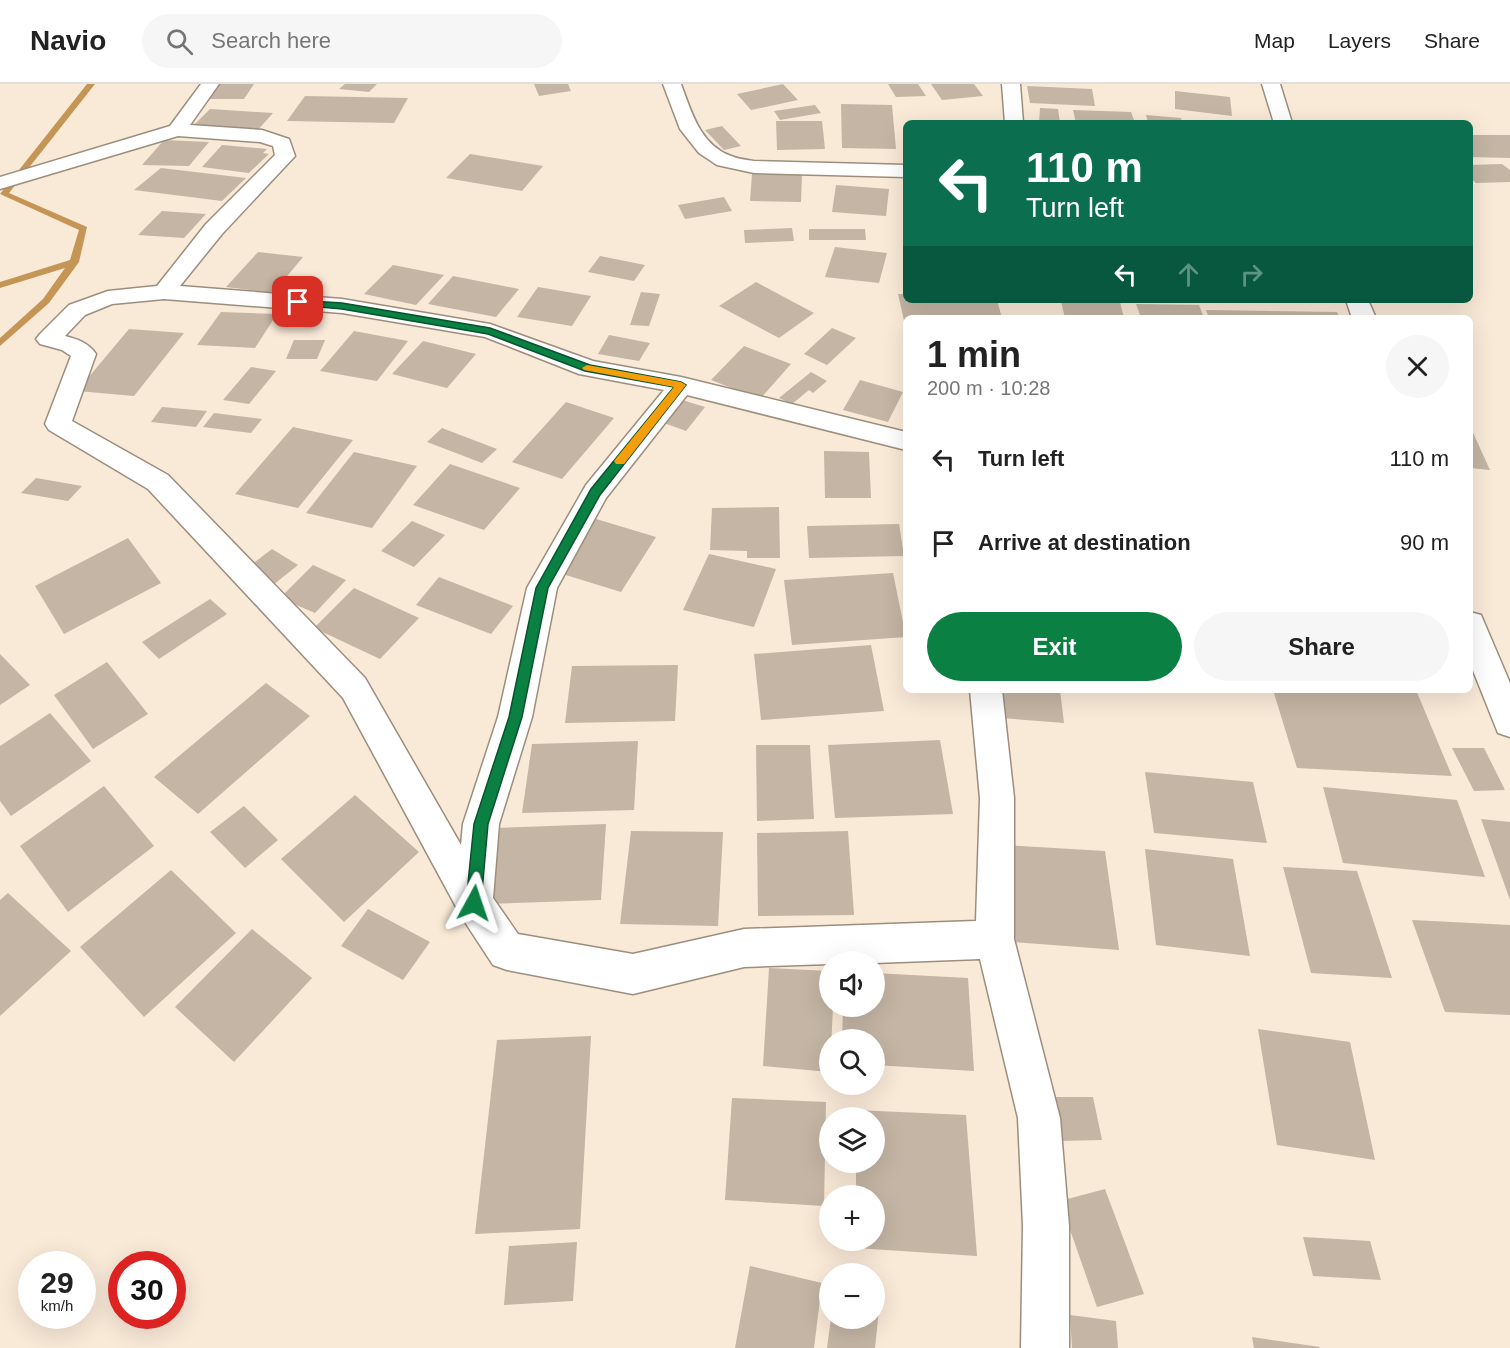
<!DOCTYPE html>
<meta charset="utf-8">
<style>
body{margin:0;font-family:Helvetica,sans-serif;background:#f6f6f6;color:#222;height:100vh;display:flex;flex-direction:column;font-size:22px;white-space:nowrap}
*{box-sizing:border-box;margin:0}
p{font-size:20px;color:#767676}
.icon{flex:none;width:33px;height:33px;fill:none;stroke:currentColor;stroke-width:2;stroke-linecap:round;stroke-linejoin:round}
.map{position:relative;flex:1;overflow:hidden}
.details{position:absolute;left:903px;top:231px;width:570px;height:378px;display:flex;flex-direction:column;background:#fff;border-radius:9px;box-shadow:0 6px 24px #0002}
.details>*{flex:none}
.top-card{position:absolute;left:903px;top:36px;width:570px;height:183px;border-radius:9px;box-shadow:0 6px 24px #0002;background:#0b6e4f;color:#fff;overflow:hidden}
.buttons{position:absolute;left:819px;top:867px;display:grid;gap:12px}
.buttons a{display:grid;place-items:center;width:66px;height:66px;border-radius:50%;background:#fff;box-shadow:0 6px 24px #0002;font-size:30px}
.speed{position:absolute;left:18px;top:1167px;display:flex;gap:12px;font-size:30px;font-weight:700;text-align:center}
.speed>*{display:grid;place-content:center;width:78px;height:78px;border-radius:50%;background:#fff;box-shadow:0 6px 24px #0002;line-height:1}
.speed small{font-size:15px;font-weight:400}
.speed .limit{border:9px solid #d22;background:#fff;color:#111}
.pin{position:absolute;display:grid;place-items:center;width:51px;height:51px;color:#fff;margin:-26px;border-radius:12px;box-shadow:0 3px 9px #0006}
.me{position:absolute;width:66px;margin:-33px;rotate:5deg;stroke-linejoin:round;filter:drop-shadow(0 0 4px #0008)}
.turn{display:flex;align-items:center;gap:21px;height:126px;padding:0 24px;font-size:27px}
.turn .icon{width:78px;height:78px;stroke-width:2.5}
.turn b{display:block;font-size:42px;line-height:51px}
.lanes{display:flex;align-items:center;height:57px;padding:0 24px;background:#0003;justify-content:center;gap:30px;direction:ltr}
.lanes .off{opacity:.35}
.round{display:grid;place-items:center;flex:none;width:63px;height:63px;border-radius:32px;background:#f6f6f6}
.overview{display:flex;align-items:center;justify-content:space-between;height:102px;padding:0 24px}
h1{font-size:36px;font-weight:800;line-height:45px}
.primary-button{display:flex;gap:12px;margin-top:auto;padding:12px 24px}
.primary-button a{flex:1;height:69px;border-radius:36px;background:#0b8043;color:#fff;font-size:24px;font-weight:800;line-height:69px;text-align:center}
.primary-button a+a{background:#f6f6f6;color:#222}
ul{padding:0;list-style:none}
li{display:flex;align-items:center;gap:18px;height:84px;padding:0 24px}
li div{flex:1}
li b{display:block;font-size:22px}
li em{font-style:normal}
header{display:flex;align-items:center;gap:36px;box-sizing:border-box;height:84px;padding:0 30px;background:#fff;border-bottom:2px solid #e0e0e0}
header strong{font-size:28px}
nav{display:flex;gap:33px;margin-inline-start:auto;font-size:21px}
.search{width:420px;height:54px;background:#f6f6f6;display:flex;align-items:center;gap:15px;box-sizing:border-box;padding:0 21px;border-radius:33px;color:#767676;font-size:22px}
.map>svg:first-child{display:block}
</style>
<header>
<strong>Navio</strong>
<div class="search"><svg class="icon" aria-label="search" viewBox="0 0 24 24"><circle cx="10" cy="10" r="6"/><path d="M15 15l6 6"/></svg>Search here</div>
<nav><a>Map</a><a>Layers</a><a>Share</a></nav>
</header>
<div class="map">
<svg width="1510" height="1264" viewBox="0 0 1510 1264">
<rect width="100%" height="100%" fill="#f9e9d7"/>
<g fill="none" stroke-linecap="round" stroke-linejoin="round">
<path fill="#c59556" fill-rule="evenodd" d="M 87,0 L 95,0 L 9,109 L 87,143 L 79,178 L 49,219 L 0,262 L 0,254 L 43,215 L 65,184 L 0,204 L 0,198 L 70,176 L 79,146 L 0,110 Z"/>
</g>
<g fill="#c4b5a4">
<path d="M 216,0 L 254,0 L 244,15 L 205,15 Z"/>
<path d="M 345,0 L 377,0 L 369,8 L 339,5 Z"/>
<path d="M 534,0 L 568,0 L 571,7 L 539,12 Z"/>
<path d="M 783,0 L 798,16 L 751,26 L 737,10 Z"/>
<path d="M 888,0 L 918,0 L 926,12 L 896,13 Z"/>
<path d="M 931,0 L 974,0 L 983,12 L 942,16 Z"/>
<path d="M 1027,2 L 1092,5 L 1095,22 L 1030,19 Z"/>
<path d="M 1175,7 L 1230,13 L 1232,32 L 1175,25 Z"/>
<path d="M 305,12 L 408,14 L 394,39 L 287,37 Z"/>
<path d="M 841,20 L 892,21 L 896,65 L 842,64 Z"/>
<path d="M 815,21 L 821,29 L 780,36 L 774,27 Z"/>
<path d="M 1040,24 L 1058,25 L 1060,39 L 1039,39 Z"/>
<path d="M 210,25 L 273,29 L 257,47 L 192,43 Z"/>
<path d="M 1073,26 L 1131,28 L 1135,39 L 1076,39 Z"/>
<path d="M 1146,31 L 1181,34 L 1182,39 L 1148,39 Z"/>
<path d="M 776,37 L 822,37 L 825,65 L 777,66 Z"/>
<path d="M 722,42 L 741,62 L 724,66 L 705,46 Z"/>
<path d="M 1470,51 L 1510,51 L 1510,74 L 1470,73 Z"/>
<path d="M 164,56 L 209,58 L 189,82 L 142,81 Z"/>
<path d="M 222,61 L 267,65 L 263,69 L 269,70 L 249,89 L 202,83 Z"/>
<path d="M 470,70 L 543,82 L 522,107 L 446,94 Z"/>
<path d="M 1502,80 L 1510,86 L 1510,98 L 1476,99 L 1470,94 L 1470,81 Z"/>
<path d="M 161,84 L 246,94 L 222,117 L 134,106 Z"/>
<path d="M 752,90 L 802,91 L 801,118 L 750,117 Z"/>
<path d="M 836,101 L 889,105 L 886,132 L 832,128 Z"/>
<path d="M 724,113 L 732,127 L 685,135 L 678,121 Z"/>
<path d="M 162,127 L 206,130 L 184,154 L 138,151 Z"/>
<path d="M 792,144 L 794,157 L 745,159 L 744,146 Z"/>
<path d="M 809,145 L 865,145 L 866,156 L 809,156 Z"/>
<path d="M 835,163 L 887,169 L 879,199 L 825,193 Z"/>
<path d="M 258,168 L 303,173 L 273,209 L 226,203 Z"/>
<path d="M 600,172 L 645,181 L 634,197 L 588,188 Z"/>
<path d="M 393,181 L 444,191 L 416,221 L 364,210 Z"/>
<path d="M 453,192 L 519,205 L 496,233 L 428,220 Z"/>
<path d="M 756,198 L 814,229 L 779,254 L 719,222 Z"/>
<path d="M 538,203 L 591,212 L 572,242 L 517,233 Z"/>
<path d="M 641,208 L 660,210 L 649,242 L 630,241 Z"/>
<path d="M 898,210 L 906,210 L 906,216 L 997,216 L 1002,234 L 906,234 L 905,241 Z"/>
<path d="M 1061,217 L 1120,218 L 1124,234 L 1065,234 Z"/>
<path d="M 1136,220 L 1199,221 L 1204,234 L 1141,234 Z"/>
<path d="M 1206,226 L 1337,228 L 1340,234 L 1209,234 Z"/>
<path d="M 221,228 L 277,230 L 255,264 L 197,261 Z"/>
<path d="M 832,244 L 856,254 L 827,281 L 804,270 Z"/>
<path d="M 129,245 L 184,249 L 134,312 L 77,307 Z"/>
<path d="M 354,247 L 408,257 L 377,297 L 320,287 Z"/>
<path d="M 609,251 L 650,259 L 639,277 L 598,270 Z"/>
<path d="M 294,256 L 325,256 L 317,275 L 286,275 Z"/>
<path d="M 423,257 L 476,270 L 447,304 L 392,290 Z"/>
<path d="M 744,262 L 791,280 L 760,315 L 711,296 Z"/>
<path d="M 251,283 L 276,287 L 249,320 L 223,316 Z"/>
<path d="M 811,288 L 827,297 L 813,309 L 809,306 L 792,320 L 779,314 Z"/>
<path d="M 860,296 L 903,308 L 888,338 L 843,326 Z"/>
<path d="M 679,315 L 705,323 L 686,347 L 661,338 Z"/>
<path d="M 566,318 L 614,334 L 562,395 L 512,378 Z"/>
<path d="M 162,323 L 207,327 L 196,343 L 151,338 Z"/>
<path d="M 214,329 L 262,335 L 251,349 L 203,343 Z"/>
<path d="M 1470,342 L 1490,386 L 1470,384 Z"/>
<path d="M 293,343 L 353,356 L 298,424 L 235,410 Z"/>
<path d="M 442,344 L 497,365 L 482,379 L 427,358 Z"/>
<path d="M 824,367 L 869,368 L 871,414 L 825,414 Z"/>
<path d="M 354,368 L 417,382 L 372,444 L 306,429 Z"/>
<path d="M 450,380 L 520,404 L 484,446 L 413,421 Z"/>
<path d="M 36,394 L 82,402 L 68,417 L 21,409 Z"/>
<path d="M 779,423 L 780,474 L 747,474 L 747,467 L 710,466 L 712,424 Z"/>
<path d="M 593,434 L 656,453 L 621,508 L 556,488 Z"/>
<path d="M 412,437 L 445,451 L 414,483 L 381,467 Z"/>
<path d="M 899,440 L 904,472 L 809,474 L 807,442 Z"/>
<path d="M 128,454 L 161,499 L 64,550 L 35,502 Z"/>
<path d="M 272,465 L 298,481 L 273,501 L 247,484 Z"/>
<path d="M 709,470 L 776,485 L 754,543 L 683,526 Z"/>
<path d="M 313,481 L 346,496 L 315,529 L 280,514 Z"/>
<path d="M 893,489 L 906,553 L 792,561 L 784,496 Z"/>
<path d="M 439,493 L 513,522 L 491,550 L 416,521 Z"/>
<path d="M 354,504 L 419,534 L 380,575 L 314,544 Z"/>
<path d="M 210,515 L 227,530 L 159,575 L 142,558 Z"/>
<path d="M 871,561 L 884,627 L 761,636 L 754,570 Z"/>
<path d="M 0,570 L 30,601 L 0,621 Z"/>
<path d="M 107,578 L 148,630 L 93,665 L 54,611 Z"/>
<path d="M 678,581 L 675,637 L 565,639 L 572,582 Z"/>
<path d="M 266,599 L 310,632 L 198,730 L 154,693 Z"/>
<path d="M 1000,606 L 1060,606 L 1064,639 L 1002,634 Z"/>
<path d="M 1273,606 L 1416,606 L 1452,692 L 1297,684 Z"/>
<path d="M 50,629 L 91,677 L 11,732 L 0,717 L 0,662 Z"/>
<path d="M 940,656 L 953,730 L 835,734 L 828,661 Z"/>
<path d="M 638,657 L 634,726 L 522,729 L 532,660 Z"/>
<path d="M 756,661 L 810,661 L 814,735 L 757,737 Z"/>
<path d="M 1452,664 L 1484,664 L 1505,706 L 1474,707 Z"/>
<path d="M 1145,688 L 1253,698 L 1267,759 L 1154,749 Z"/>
<path d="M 104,702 L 154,762 L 68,828 L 20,762 Z"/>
<path d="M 1323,703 L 1457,716 L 1485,793 L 1343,779 Z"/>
<path d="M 355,711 L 419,768 L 344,838 L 281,775 Z"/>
<path d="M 244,722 L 278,756 L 245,784 L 210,748 Z"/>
<path d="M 1481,735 L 1510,738 L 1510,816 Z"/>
<path d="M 606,740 L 601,816 L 485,820 L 495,744 Z"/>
<path d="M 631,747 L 723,748 L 718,842 L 620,840 Z"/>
<path d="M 848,747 L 854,831 L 758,832 L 757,749 Z"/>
<path d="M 1004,761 L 1105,767 L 1119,866 L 1013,858 Z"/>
<path d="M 1145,765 L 1233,775 L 1250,872 L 1156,861 Z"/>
<path d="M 1283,783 L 1357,787 L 1392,894 L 1311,889 Z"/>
<path d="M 171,786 L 236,849 L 144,933 L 80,863 Z"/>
<path d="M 8,809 L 71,867 L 0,932 L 0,816 Z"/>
<path d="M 368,825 L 430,858 L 403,896 L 341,862 Z"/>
<path d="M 1412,836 L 1510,841 L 1510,931 L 1445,928 Z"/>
<path d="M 252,845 L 312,894 L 234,978 L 175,923 Z"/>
<path d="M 769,884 L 830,887 L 830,922 L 833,922 L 830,988 L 763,982 Z"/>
<path d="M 874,889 L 968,894 L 974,987 L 874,981 L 874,956 L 842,956 L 843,922 L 874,922 Z"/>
<path d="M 1258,945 L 1350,958 L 1375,1076 L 1277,1061 Z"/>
<path d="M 591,952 L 580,1145 L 475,1150 L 497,956 Z"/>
<path d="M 1052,1013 L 1093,1013 L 1102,1056 L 1059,1057 Z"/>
<path d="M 732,1014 L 826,1018 L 824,1122 L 725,1116 Z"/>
<path d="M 855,1026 L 966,1031 L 977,1172 L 856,1164 L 856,1156 L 874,1156 L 874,1112 L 856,1112 L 856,1078 L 874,1078 L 874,1034 L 855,1034 Z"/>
<path d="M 1105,1105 L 1144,1210 L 1097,1223 L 1060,1117 Z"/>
<path d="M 1303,1153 L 1370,1157 L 1381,1196 L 1313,1192 Z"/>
<path d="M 577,1158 L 573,1217 L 504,1221 L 509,1162 Z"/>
<path d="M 750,1182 L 822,1199 L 814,1264 L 735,1264 Z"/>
<path d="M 874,1205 L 881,1207 L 875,1264 L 827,1264 L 831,1234 L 874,1234 Z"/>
<path d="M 1070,1231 L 1116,1237 L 1118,1264 L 1072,1264 Z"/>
<path d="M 1252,1253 L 1320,1263 L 1319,1264 L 1254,1264 Z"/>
</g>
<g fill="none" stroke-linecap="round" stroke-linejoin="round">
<g stroke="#9c8e7e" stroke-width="3">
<g id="minor">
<path d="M 201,0 L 219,0 L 190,41 L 262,46 L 289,55 L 295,72 L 222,150 L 180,202 L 342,215 L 490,240 L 593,277 L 681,293 L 906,348 L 906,366 L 687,311 L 606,414 L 557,504 L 532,633 L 499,740 L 493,814 L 518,850 L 633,870 L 744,845 L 976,837 L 980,714 L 970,606 L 1002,606 L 1014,714 L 1014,855 L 1060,1034 L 1069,1142 L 1069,1264 L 1021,1264 L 1023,1142 L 1018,1034 L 980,875 L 874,879 L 830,878 L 830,880 L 744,883 L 633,910 L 507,886 L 493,881 L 461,832 L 343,614 L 148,405 L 49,346 L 45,340 L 71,272 L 62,266 L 40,260 L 36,255 L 40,250 L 69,221 L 108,207 L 157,202 L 206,140 L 275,71 L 273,62 L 260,58 L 178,52 L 0,105 L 0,93 L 170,42 ZM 164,215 L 342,229 L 485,253 L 579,290 L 664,306 L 586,401 L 527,504 L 498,633 L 463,740 L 461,761 L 365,594 L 168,391 L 72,337 L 96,270 C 89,259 77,255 65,252 L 85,231 L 112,220 Z"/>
<path d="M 663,0 L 681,0 C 691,27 700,61 731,72 C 738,75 747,76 754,77 L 906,81 L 906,93 L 754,89 L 717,81 L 699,69 L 680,45 Z"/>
<path d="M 1002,0 L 1020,0 L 1023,39 L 1005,39 Z"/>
<path d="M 1262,0 L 1280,0 L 1292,39 L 1274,39 Z"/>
<path d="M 1346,216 L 1368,216 L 1376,234 L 1352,234 Z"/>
<path d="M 1470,528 L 1481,531 L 1510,599 L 1510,653 L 1498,649 L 1470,579 Z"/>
</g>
</g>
<use href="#minor" fill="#fff" fill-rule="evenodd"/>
</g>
<path fill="#0b8043" stroke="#07532c" stroke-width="1.5" d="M 294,216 L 342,219 L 490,244 L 590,281 L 681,298 L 686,301 L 600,411 L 548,504 L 522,633 L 488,740 L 481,819 L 479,824 L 474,827 L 468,824 L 466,819 L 474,740 L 509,633 L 536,504 L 591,405 L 674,303 L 585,287 L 488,250 L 342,225 L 298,221 L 294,220 Z"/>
<path fill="#f59e0b" d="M 587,281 L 681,298 L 686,301 L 624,380 L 616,380 L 614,377 L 674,303 L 584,286 L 582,284 Z"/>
</svg>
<div class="buttons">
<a><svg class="icon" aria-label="sound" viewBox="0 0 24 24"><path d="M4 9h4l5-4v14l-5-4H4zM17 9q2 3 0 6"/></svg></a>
<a><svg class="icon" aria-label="search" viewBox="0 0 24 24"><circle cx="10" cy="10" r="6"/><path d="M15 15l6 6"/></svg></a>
<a><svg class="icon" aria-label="layers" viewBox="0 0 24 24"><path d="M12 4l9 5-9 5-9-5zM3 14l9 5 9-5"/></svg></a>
<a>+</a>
<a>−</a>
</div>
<div class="speed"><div>29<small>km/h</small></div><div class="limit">30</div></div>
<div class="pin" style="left:298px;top:218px;background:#d93025"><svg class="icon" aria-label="arrive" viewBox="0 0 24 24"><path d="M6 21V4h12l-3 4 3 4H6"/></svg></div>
<svg class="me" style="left:474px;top:819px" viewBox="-20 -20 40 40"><path d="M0-17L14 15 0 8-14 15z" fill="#0b8043" stroke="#fff" stroke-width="4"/></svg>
<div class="top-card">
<div class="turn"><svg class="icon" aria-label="left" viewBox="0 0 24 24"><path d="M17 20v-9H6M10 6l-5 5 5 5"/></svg><div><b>110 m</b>Turn left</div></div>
<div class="lanes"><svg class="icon" aria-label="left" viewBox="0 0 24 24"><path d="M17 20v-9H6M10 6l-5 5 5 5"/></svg><svg class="icon off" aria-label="ahead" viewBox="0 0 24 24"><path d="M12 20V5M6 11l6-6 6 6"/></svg><svg class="icon off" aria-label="right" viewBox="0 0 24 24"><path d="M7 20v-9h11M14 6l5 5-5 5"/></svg></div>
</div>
<section class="details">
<div class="overview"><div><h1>1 min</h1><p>200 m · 10:28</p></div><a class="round"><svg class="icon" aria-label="close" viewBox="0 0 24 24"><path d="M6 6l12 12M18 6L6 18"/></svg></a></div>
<ul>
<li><svg class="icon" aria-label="left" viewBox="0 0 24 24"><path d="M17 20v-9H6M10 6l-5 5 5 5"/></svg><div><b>Turn left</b></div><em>110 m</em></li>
<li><svg class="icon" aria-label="arrive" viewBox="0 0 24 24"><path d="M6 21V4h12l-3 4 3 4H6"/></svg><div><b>Arrive at destination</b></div><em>90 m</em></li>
</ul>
<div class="primary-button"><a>Exit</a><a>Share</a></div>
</section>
</div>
